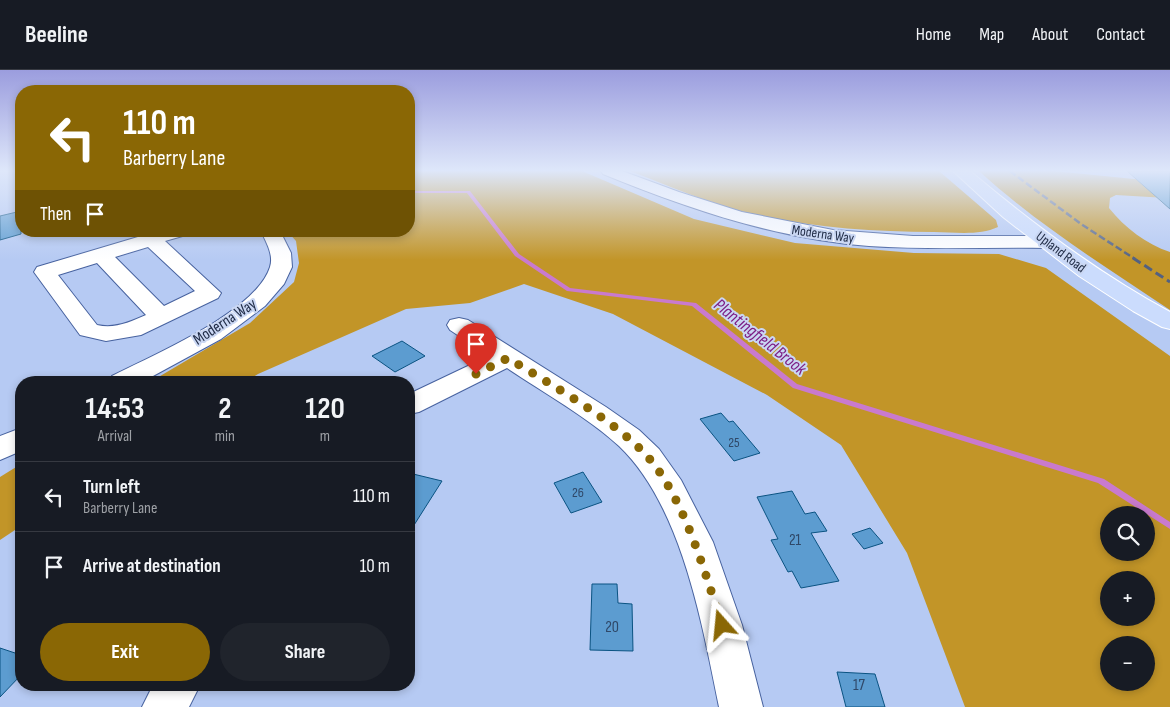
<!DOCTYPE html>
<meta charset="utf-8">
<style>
body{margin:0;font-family:"Sofia Sans Condensed",sans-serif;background:#20242c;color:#f1f3f6;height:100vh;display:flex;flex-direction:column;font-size:19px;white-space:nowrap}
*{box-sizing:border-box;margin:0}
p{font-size:16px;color:#9ea1a6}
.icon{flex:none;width:28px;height:28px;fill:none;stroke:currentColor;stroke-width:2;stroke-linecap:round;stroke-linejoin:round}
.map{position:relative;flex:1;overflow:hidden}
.panel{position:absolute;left:15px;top:306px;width:400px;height:315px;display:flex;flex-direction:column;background:#171b24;border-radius:20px;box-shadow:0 2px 8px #0003}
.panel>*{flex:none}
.top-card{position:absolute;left:15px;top:15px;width:400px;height:152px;border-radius:20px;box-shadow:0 2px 8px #0003;background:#8a6705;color:#fff;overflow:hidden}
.tools{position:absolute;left:1100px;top:436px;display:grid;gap:10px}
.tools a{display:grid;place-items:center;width:55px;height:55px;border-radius:50%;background:#171b24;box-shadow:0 2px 8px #0003;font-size:25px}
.pin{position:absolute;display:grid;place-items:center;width:42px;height:42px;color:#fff;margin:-51px -21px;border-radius:50% 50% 50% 0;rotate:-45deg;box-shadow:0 0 5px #0007}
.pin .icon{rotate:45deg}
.me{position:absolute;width:55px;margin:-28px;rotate:342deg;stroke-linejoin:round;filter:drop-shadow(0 0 4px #0008)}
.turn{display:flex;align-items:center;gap:18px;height:105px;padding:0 25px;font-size:22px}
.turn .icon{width:65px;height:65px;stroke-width:2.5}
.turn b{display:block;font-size:35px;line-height:42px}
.then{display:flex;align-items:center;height:48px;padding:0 25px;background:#0003;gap:10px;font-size:19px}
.eta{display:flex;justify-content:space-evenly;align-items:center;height:85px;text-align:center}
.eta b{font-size:30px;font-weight:700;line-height:35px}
.cta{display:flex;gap:10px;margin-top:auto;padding:10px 25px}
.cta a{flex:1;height:58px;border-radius:30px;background:#8a6705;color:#fff;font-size:20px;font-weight:700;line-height:58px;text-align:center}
.cta a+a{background:#20242c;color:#f1f3f6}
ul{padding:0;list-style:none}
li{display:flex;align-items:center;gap:15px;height:70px;padding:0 25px;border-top:1px solid #363941}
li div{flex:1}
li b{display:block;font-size:19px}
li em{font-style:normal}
header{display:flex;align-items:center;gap:30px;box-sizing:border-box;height:70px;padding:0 25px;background:#171b24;border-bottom:1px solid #363941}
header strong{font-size:24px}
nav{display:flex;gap:28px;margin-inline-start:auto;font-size:18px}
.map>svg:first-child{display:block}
</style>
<header>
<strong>Beeline</strong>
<nav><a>Home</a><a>Map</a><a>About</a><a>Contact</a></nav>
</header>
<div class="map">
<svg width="1170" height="637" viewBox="0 0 1170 637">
<rect width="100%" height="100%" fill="#b6caf3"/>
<g fill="#c29528" fill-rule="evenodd">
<path d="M 409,101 L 582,101 L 694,149 L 795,173 L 914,183 L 999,184 L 1046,198 L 1170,286 L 1170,637 L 965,637 L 907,483 L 841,375 L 767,325 L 613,244 L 524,214 L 470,233 L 406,239 L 258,304 L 245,312 L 150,312 L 250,253 L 294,212 L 299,193 L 296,171 L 287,161 L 409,161 ZM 1109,445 L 1146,445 L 1146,482 L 1109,482 ZM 1109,510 L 1146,510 L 1146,548 L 1109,548 ZM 1109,575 L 1146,575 L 1146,612 L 1109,612 Z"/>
<path d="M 630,101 L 939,101 L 996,150 L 998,157 C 979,166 954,162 934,162 C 868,162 805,157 741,141 C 703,131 667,115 630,101 Z"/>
<path d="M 979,101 L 1054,101 L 1144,110 L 1167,128 L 1116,125 L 1110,128 L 1109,138 C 1125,158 1146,174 1170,182 L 1170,240 C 1104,196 1037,154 979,101 Z"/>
<path d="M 21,394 L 21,456 L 0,470 L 0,407 Z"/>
</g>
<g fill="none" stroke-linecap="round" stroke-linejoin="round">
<path fill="#c97ace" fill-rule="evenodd" d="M 409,121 L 470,121 L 519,184 L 570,218 L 696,233 L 797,314 L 1104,409 L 1170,452 L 1170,459 L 1098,413 L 793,318 L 692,236 L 567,221 L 515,186 L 467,123 L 409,123 Z"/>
</g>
<g fill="#5c9cd0" stroke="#0a5382">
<path d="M 1127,101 L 1170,101 L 1170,139 Z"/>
<path d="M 21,141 L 21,164 L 0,170 L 0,146 Z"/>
<path d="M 402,271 L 425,286 L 395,302 L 372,286 Z"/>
<path d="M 721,343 L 729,352 L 733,351 L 760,383 L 734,391 L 700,349 Z"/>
<path d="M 583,402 L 602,432 L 571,443 L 554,413 Z"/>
<path d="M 409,403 L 442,411 L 409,463 Z"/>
<path d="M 792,421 L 805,444 L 815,442 L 827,461 L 811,463 L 839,511 L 801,518 L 792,501 L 788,502 L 771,470 L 778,469 L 757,427 Z"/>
<path d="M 870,458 L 883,473 L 864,479 L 852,464 Z"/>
<path d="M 592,514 L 617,514 L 618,533 L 632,534 L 633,581 L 590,580 Z"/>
<path d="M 0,578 L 21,585 L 21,605 L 0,627 Z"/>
<path d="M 837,602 L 875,604 L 885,637 L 846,637 Z"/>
</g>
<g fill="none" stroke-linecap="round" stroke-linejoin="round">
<g stroke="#47629f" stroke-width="2">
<g id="minor">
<path d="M 601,101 L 622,101 L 679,122 L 742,142 L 833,160 L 913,166 L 1047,166 L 1054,168 L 1057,172 L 1054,176 L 1047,178 C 988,177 928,180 869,176 C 777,169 689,139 603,104 Z"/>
<path d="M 158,161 L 188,161 L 186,165 L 165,171 L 221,223 L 218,228 L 141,265 L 106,271 L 80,265 L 34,202 L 37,197 ZM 148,177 L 195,221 L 164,236 L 115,187 ZM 97,193 L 146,245 C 130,252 115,259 97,255 L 58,205 Z"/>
<path d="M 261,161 L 280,161 L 291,183 L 292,197 L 284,214 L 265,236 L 221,269 L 142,312 L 109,312 L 112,306 C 153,285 256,242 270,197 C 274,185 266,172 261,161 Z"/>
<path d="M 459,248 L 468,250 L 606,337 L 639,360 L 659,379 L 681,410 L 713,472 L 742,555 L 763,637 L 719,637 C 702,554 682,436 619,376 C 589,348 541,321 507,298 L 419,342 L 409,344 L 409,324 L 489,286 L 450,260 L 447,255 L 450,250 Z"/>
<path d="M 21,358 L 21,381 L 0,390 L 0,366 Z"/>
<path d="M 153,615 L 200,615 L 189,637 L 142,637 Z"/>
</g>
</g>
<g stroke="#fff" stroke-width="2">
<path id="major" d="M 953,101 L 970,101 C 1033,154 1098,203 1170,242 L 1170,259 L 1162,257 L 1133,241 L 1079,206 L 1003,147 Z"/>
</g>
<use href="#minor" fill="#fff" fill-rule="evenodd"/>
<use href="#major" fill="#cbdcfd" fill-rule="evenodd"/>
<path stroke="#536181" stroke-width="2.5" stroke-dasharray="7 3" stroke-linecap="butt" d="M 1010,101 L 1081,154 L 1135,189"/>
<path stroke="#536181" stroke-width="3" stroke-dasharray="9 4.5" stroke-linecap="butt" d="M 1133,188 L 1170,212"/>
</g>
<linearGradient id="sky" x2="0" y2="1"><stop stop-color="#9b9dde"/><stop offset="0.53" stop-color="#dee7fa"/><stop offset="1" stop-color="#dee7fa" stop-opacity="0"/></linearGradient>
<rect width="1170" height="190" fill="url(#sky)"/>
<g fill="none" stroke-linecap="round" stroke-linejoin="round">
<path stroke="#8a6705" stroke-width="9" stroke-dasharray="0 16.2" d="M 476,304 L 508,288 C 551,315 613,349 647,386 C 684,427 705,503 722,555"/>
</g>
<g text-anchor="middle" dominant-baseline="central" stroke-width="4" stroke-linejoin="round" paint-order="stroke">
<g font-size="14" fill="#202c46" stroke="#cad7f3">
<text transform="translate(823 164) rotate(8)">Moderna Way</text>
<text transform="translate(1061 182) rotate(37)">Upland Road</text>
</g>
<g font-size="14" fill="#2f4868">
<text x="734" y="372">25</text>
<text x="578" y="422">26</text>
</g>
<g font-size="16" fill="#202c46" stroke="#cad7f3">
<text transform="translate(225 252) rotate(-33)">Moderna Way</text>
</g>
<g font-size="16" fill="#2f4868">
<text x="795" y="470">21</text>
<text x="612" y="557">20</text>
<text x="859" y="615">17</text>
</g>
<g font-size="18" font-style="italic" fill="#7d1e85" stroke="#cad7f3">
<text transform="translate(760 267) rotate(38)">Plantingfield Brook</text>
</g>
</g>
</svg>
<div class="tools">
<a><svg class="icon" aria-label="search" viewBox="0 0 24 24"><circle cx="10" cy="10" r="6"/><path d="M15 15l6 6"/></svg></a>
<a>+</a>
<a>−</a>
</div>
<div class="pin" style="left:476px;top:304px;background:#d93025"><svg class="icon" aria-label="arrive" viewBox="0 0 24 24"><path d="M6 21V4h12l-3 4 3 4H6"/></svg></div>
<svg class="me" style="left:722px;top:555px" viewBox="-20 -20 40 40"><path d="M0-17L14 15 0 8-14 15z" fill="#8a6705" stroke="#fff" stroke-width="4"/></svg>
<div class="top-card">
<div class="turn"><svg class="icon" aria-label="left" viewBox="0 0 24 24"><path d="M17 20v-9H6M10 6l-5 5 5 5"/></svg><div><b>110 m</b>Barberry Lane</div></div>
<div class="then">Then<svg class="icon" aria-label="arrive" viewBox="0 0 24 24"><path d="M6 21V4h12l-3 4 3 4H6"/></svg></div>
</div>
<section class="panel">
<div class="eta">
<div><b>14:53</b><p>Arrival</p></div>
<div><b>2</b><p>min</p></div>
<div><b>120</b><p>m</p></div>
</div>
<ul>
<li><svg class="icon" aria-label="left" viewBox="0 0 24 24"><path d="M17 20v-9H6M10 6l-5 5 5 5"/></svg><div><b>Turn left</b><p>Barberry Lane</p></div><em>110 m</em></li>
<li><svg class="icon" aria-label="arrive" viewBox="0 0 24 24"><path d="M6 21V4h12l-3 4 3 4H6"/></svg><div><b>Arrive at destination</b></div><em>10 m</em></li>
</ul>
<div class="cta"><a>Exit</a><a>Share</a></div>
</section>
</div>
